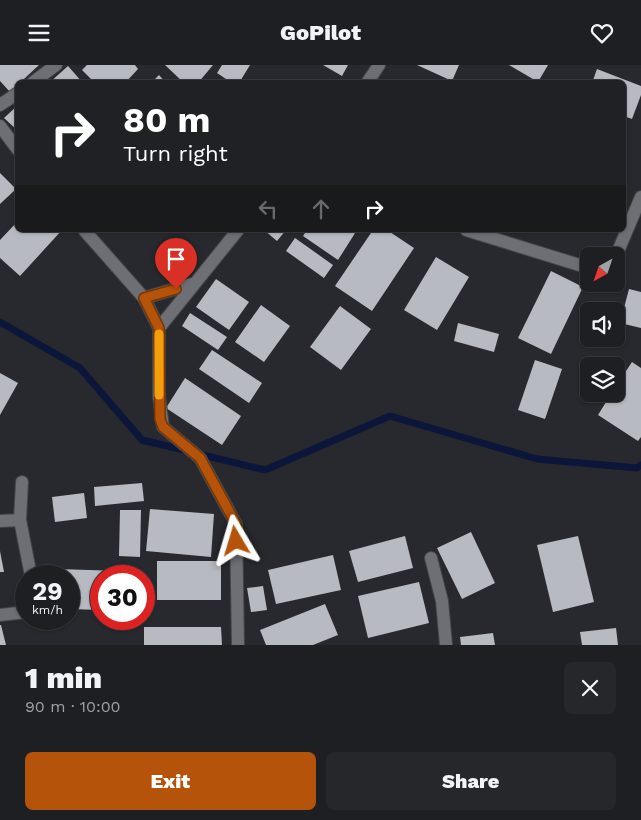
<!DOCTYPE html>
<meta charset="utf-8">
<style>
body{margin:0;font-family:"Work Sans",sans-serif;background:#25272a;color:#f1f3f6;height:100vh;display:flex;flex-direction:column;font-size:19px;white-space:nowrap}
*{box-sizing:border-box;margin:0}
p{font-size:16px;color:#a0a2a5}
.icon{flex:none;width:28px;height:28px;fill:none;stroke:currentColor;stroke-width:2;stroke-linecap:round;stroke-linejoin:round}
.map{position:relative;height:580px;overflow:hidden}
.drawer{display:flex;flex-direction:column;background:#1d1f22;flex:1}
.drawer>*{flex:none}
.top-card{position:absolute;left:15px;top:15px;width:611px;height:152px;border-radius:8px;box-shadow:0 1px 4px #0004,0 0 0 1px #3b3d40;background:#202124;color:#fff;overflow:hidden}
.needle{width:32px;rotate:220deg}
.buttons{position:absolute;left:580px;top:182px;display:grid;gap:10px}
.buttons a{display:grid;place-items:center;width:45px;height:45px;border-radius:8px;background:#1d1f22;box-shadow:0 1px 4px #0004,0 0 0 1px #3b3d40;font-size:25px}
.speed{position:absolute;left:15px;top:500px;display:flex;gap:10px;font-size:25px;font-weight:700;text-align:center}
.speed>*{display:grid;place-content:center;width:65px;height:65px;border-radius:50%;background:#1d1f22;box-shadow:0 1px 4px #0004,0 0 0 1px #3b3d40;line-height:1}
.speed small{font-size:12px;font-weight:400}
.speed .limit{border:8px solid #d22;background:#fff;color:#111}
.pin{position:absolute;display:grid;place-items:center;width:42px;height:42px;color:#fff;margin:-51px -21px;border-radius:50% 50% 50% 0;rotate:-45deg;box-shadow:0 0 5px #0007}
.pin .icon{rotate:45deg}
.me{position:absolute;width:55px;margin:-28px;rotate:353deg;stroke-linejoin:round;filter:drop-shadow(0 0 4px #0008)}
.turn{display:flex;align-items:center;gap:18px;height:105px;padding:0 25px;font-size:22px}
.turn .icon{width:65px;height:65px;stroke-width:2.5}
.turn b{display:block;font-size:35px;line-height:42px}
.lanes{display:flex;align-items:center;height:48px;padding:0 25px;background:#0003;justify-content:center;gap:25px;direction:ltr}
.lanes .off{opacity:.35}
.round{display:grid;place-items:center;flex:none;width:52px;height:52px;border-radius:8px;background:#25272a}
.summary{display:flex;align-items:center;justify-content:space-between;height:85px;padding:0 25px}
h1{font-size:30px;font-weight:800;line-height:38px}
.button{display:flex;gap:10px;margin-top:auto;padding:10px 25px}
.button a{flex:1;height:58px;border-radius:8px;background:#b45309;color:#fff;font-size:20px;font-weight:800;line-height:58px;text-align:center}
.button a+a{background:#25272a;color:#f1f3f6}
header{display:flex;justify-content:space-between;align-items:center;height:65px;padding:0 25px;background:#1d1f22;font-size:22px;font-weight:800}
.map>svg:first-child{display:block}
</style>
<header><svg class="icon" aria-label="menu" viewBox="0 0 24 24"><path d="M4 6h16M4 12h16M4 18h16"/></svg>GoPilot<svg class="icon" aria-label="heart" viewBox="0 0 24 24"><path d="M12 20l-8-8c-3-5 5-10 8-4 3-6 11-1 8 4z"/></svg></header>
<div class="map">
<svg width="641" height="580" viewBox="0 0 641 580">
<rect width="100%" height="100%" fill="#27292e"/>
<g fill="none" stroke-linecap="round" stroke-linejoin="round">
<g stroke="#0c153a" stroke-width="7">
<path d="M 0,257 L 80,303 L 142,375 L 188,386"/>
<path d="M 199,389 L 265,405 L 390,351 L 537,394 L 637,403 L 641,400"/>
</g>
</g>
<g fill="#b7bac0">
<path d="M 0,0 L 39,0 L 10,27 L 0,16 Z"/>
<path d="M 87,0 L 135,0 L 138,4 L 125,18 L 95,18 L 82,5 Z"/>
<path d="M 165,0 L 213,0 L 198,18 L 184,18 Z"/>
<path d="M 222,0 L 250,0 L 239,18 L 232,18 L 217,8 Z"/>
<path d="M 323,0 L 348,0 L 342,11 Z"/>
<path d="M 417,0 L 459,0 L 452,16 Z"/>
<path d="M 509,0 L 548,0 L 538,17 Z"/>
<path d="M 68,1 L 83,18 L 49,18 Z"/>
<path d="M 597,4 L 641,21 L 641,30 L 632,54 L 624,51 L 624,18 L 592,18 Z"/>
<path d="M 159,10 L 166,18 L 151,18 Z"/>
<path d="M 18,40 L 18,66 L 4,53 Z"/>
<path d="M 0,108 L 16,124 L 0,139 Z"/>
<path d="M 18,156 L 18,165 L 62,165 L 20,211 L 0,193 L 0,175 Z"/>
<path d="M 264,165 L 286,165 L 277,176 Z"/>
<path d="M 307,165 L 357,165 L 338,195 L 303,171 Z"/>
<path d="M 373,165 L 387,165 L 414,183 L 372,246 L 335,221 Z"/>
<path d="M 295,173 L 333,200 L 324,213 L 286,186 Z"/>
<path d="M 436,192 L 469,212 L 437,265 L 404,245 Z"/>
<path d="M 551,206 L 583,222 L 551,289 L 518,273 Z"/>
<path d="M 216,214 L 249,237 L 229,265 L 196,242 Z"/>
<path d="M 629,224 L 641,227 L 641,263 L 620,258 Z"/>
<path d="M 261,240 L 290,261 L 264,297 L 235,277 Z"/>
<path d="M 340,241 L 371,264 L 341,305 L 310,282 Z"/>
<path d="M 190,248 L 227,272 L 218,285 L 182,261 Z"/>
<path d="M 458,258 L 499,269 L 494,287 L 454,276 Z"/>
<path d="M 212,285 L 262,318 L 249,338 L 199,304 Z"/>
<path d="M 535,295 L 562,304 L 545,354 L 518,345 Z"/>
<path d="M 632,297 L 641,303 L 641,372 L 638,376 L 598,350 L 611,329 L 616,329 L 616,321 Z"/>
<path d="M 0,308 L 18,318 L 0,350 Z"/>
<path d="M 185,313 L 241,351 L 222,380 L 166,343 Z"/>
<path d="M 142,418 L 144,436 L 95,441 L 94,422 Z"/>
<path d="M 84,428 L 87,453 L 55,457 L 52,432 Z"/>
<path d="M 150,444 L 214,449 L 211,492 L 146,486 Z"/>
<path d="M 120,445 L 141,445 L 140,492 L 119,491 Z"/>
<path d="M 471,467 L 495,518 L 462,534 L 437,483 Z"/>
<path d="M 405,471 L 413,503 L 358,517 L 349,486 Z"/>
<path d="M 578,471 L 594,537 L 553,547 L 537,480 Z"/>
<path d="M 0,486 L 4,507 L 0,507 Z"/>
<path d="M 333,490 L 341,525 L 276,539 L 268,505 Z"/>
<rect x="157" y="496" width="64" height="39"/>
<path d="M 58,504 L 120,506 L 120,511 L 101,511 L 101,545 L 69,544 L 69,511 L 58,511 Z"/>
<path d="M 419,517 L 429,558 L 368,573 L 358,531 Z"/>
<path d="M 263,521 L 267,545 L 251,547 L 247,523 Z"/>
<path d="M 325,539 L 338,570 L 313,580 L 266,580 L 260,565 Z"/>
<path d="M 0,560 L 1,560 L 6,580 L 0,580 Z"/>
<path d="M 144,562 L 221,562 L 222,580 L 144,580 Z"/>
<path d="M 616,563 L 618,580 L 582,580 L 580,567 Z"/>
<path d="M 493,568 L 495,580 L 461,580 L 460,572 Z"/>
</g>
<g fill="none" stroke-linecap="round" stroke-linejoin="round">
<g stroke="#434549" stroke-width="14">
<g id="street">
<path d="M 32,18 L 56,0"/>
<path d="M 367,18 L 379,0"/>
<path d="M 0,40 L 18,28"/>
<path d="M 0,61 L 18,85"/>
<path d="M 84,165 L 144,233 L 159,263 L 159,331 L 163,362 L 200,393 L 236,459 L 238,580"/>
<path d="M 466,165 L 589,203"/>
<path d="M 616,191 L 641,132"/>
<path d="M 144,233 L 192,219"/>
<path d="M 159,263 L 238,165"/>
<path d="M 22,417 L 20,455 L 31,511"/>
<path d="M 0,456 L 20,455"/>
<path d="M 431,493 L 442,536 L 446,580"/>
<path d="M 0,550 L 26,547"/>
</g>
</g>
<use href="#street" stroke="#6d6f75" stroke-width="12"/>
</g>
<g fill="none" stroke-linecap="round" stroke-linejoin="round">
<g stroke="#753606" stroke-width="12">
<path id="route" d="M 176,224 L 144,233 L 159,263 L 160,354 L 163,362 L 200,393 L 236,459 L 236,476"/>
</g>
<use href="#route" stroke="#b45309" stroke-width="9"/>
<path stroke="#f59e0b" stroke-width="9" d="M 159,269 L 159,330"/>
</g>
</svg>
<div class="buttons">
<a><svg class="needle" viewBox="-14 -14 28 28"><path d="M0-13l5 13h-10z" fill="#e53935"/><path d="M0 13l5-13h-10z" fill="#a0a2a5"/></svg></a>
<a><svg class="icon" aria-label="sound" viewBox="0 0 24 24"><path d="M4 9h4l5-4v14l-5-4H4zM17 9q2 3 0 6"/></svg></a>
<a><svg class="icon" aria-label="layers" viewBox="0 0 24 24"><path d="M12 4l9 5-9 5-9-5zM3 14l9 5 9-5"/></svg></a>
</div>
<div class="speed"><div>29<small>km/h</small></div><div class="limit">30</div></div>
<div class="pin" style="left:176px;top:224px;background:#d93025"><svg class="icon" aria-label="arrive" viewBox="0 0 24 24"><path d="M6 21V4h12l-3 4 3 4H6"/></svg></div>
<svg class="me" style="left:236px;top:476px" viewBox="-20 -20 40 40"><path d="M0-17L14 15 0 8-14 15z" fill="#b45309" stroke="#fff" stroke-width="4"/></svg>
<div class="top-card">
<div class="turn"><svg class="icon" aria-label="right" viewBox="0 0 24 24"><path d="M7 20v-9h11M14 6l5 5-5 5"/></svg><div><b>80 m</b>Turn right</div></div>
<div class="lanes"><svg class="icon off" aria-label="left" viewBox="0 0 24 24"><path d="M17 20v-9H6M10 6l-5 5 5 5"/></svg><svg class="icon off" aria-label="ahead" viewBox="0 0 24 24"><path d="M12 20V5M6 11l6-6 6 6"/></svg><svg class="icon" aria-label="right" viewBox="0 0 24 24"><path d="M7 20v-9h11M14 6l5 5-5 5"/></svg></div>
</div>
</div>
<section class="drawer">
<div class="summary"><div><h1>1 min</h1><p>90 m · 10:00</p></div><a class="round"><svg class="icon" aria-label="close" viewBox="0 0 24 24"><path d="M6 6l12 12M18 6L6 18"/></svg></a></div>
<div class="button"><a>Exit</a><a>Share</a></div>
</section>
